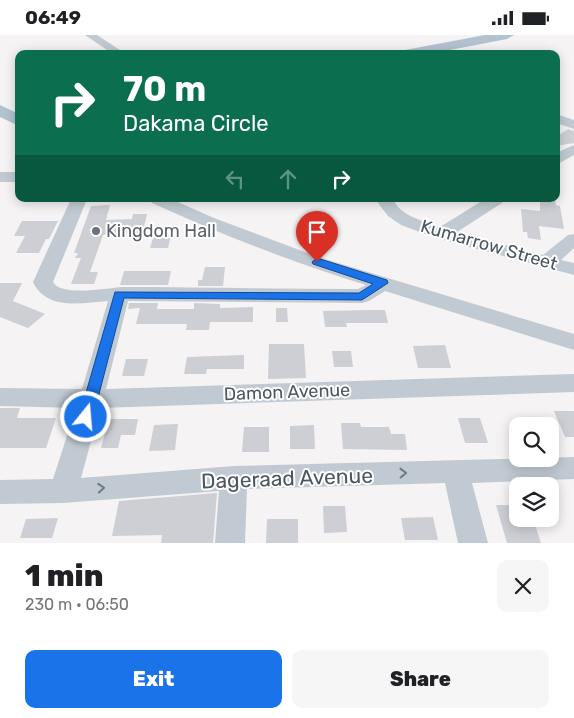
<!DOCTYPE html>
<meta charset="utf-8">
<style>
body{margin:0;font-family:Rubik,sans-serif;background:#f6f6f6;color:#202124;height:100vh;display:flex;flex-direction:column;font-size:19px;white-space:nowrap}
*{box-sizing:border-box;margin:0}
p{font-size:16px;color:#757577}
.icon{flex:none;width:28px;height:28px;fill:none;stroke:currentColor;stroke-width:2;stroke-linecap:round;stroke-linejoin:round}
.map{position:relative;height:508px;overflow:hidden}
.panel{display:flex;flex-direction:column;background:#fff;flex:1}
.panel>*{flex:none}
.banner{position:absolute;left:15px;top:15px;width:545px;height:152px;border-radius:10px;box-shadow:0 2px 12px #0003;background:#0b6e4f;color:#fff;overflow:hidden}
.tools{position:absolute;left:509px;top:382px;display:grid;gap:10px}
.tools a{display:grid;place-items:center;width:50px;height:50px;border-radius:10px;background:#fff;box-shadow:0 2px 12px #0003;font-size:25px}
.pin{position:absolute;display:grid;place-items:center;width:42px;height:42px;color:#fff;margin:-51px -21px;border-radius:50% 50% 50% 0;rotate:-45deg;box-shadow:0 0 5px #0007}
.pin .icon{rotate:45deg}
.me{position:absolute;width:55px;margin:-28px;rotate:17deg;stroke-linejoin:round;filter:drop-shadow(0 0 4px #0008)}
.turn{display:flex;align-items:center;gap:18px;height:105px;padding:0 25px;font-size:22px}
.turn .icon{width:65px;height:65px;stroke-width:2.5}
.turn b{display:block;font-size:35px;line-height:42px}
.lanes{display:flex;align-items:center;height:48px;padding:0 25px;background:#0003;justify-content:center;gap:25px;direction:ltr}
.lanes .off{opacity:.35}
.round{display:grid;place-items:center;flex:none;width:52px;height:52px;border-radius:10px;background:#f6f6f6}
.summary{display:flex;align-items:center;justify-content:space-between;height:85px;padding:0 25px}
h1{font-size:30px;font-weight:800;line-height:38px}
.action{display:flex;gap:10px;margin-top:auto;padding:10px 25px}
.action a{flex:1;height:58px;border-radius:10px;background:#1a73e8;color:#fff;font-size:20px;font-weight:800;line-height:58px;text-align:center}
.action a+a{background:#f6f6f6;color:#202124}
.status{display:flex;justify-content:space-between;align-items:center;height:35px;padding:0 25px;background:#fff;direction:ltr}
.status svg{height:14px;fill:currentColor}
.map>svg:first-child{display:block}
</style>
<div class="status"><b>06:49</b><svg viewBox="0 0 49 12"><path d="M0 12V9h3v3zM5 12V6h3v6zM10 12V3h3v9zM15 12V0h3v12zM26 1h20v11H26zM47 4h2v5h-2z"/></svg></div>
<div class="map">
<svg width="574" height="508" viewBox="0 0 574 508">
<rect width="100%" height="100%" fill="#f5f3f3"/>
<g fill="#cdcfd5">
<path d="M 568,94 L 574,96 L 574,108 L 556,111 L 556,102 Z"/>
<path d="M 540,164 L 555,164 L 556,170 L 560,171 L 564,194 L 539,191 L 541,205 L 528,203 L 527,197 L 523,197 L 521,174 L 540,176 Z"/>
<path d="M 110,170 L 106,185 L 132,184 L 133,179 L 147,179 L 142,200 L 103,200 L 90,237 L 98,237 L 94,249 L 71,249 L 81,223 L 75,223 L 78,218 L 74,218 L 91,171 Z"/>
<path d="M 22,186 L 58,186 L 49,204 L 46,204 L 39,218 L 16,218 L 25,201 L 14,201 Z"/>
<path d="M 154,200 L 171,200 L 168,213 L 150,213 Z"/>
<path d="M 205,232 L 225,232 L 223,251 L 198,251 L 198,245 L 202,245 Z"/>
<path d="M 124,236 L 171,236 L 168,250 L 120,250 Z"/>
<path d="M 0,248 L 22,248 L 13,266 L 45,279 L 28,293 L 0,282 Z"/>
<path d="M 129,268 L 158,268 L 157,274 L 194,274 L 194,268 L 220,269 L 220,273 L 253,272 L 253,287 L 210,287 L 209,295 L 186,295 L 187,289 L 136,289 L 140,273 L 128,274 Z"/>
<path d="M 276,273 L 287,273 L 288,287 L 276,287 Z"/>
<path d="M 370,275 L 385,275 L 388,288 L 346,288 L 347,292 L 325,292 L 323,276 Z"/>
<path d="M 269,309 L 304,309 L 306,343 L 268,344 Z"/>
<path d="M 445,310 L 451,333 L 418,333 L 413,311 Z"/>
<path d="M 332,316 L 351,316 L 353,332 L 334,332 Z"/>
<path d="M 244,320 L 244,334 L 207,334 L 206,339 L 184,339 L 187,322 Z"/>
<path d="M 126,324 L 148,324 L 144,341 L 122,341 Z"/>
<path d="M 0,373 L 20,373 L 17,383 L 56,383 L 46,413 L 0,413 Z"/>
<path d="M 554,376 L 574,376 L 574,402 L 565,402 Z"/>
<path d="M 458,383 L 480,383 L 488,408 L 465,408 Z"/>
<path d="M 109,384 L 138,384 L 135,400 L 121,400 L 118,413 L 101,413 Z"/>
<path d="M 341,388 L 360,388 L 361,392 L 389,392 L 391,399 L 405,399 L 407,415 L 343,414 Z"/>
<path d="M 178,389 L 175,415 L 149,416 L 154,390 Z"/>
<path d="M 314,390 L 315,414 L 290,414 L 290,391 Z"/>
<path d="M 244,392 L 269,392 L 269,417 L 242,417 Z"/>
<path d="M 217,458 L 213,508 L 161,508 L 162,500 L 112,501 L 119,466 Z"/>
<path d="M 496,470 L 518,470 L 518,484 L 533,484 L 541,508 L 507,508 Z"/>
<path d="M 323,471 L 345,471 L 347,497 L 324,498 Z"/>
<path d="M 433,482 L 438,505 L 405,505 L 401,483 Z"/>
<path d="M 58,483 L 52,503 L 20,503 L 26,484 Z"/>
<path d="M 267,484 L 298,484 L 298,508 L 266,508 Z"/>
</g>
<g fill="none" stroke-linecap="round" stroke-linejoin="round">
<g fill="#c1cad2" fill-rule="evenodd">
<path d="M 85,0 L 97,0 L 126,19 L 113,19 Z"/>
<path d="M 556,79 L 574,85 L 574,94 L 556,88 Z"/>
<path d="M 574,110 L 574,120 L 556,130 L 556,118 Z"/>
<rect x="0" y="137" width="19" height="10"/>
<path d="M 71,164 L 87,164 L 53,247 C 61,262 107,253 122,252 C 201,252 279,254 358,254 L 366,250 C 292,227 222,200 152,168 L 150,164 L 171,164 L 214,183 L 318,222 L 574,299 L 574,315 L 385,256 L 369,266 L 362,268 L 128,266 L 106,354 L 574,339 L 574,357 L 100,373 L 81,443 L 234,431 L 574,422 L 574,444 L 472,448 L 488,508 L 458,508 L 445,448 L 247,454 L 245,508 L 215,508 L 219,456 L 63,468 L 0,469 L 0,445 L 53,444 L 76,373 L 0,371 L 0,353 L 82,354 L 108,266 C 81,268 47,276 33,247 Z"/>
<path d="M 377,164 L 393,164 C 400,181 424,186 440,192 L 485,164 L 504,164 L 502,168 L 457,197 L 543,220 L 568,200 L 574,199 L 574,213 L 561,225 L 574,228 L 574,240 L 436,203 L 401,190 L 388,181 L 378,168 Z"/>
</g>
<g fill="#b3c2d1" fill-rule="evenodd">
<path d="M 485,0 L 514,0 L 507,4 L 429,19 L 398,19 L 405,15 Z"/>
<path d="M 0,70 L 19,79 L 19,91 L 0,82 Z"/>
</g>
</g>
<defs><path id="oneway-chevron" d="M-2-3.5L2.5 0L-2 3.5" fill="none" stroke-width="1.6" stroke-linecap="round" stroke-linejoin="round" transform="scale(1.25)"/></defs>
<g stroke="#6e7983">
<use href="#oneway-chevron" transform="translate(403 438) rotate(-1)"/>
<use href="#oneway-chevron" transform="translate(101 453) rotate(-4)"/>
</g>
<path fill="#1a73e8" stroke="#114b97" d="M 317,223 L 387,245 L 388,248 L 362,265 L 124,263 L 93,382 L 91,386 L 86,388 L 81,386 L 79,382 L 115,257 L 359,258 L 373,249 L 313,229 L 312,227 Z"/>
<circle fill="#6b7280" stroke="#fff" stroke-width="2" cx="96" cy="196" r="5"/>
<g text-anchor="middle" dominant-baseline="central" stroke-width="4" stroke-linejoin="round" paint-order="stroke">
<g font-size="18" fill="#5b616d" stroke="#fff" text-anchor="start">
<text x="106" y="196">Kingdom Hall</text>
</g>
<g font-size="18" fill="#4a5661" stroke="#fff">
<text transform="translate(489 210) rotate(16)">Kumarrow Street</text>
<text transform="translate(287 357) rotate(-2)">Damon Avenue</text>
</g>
<g font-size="21" fill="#4a5661" stroke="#fff">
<text transform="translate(287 443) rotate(-2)">Dageraad Avenue</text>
</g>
</g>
</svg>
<div class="tools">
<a><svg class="icon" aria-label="search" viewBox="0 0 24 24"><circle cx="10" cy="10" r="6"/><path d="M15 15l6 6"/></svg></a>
<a><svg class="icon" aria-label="layers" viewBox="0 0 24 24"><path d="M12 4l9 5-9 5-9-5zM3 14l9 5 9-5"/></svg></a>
</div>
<div class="pin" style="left:317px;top:227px;background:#d93025"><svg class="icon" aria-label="arrive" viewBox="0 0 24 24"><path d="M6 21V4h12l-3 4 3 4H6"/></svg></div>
<svg class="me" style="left:86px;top:382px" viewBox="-20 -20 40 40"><circle r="17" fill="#1a73e8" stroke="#fff" stroke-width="3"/><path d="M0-11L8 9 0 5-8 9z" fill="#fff"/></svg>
<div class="banner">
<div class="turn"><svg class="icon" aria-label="right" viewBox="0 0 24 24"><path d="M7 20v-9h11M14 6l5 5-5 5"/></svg><div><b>70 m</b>Dakama Circle</div></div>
<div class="lanes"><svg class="icon off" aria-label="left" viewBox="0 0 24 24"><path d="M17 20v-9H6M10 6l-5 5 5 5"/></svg><svg class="icon off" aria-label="ahead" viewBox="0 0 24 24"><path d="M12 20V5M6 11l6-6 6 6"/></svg><svg class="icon" aria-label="right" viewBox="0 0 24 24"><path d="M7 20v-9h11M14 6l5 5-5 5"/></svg></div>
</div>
</div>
<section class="panel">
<div class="summary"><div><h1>1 min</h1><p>230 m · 06:50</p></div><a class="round"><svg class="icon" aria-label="close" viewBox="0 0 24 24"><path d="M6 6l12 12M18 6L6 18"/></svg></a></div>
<div class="action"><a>Exit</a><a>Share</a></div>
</section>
